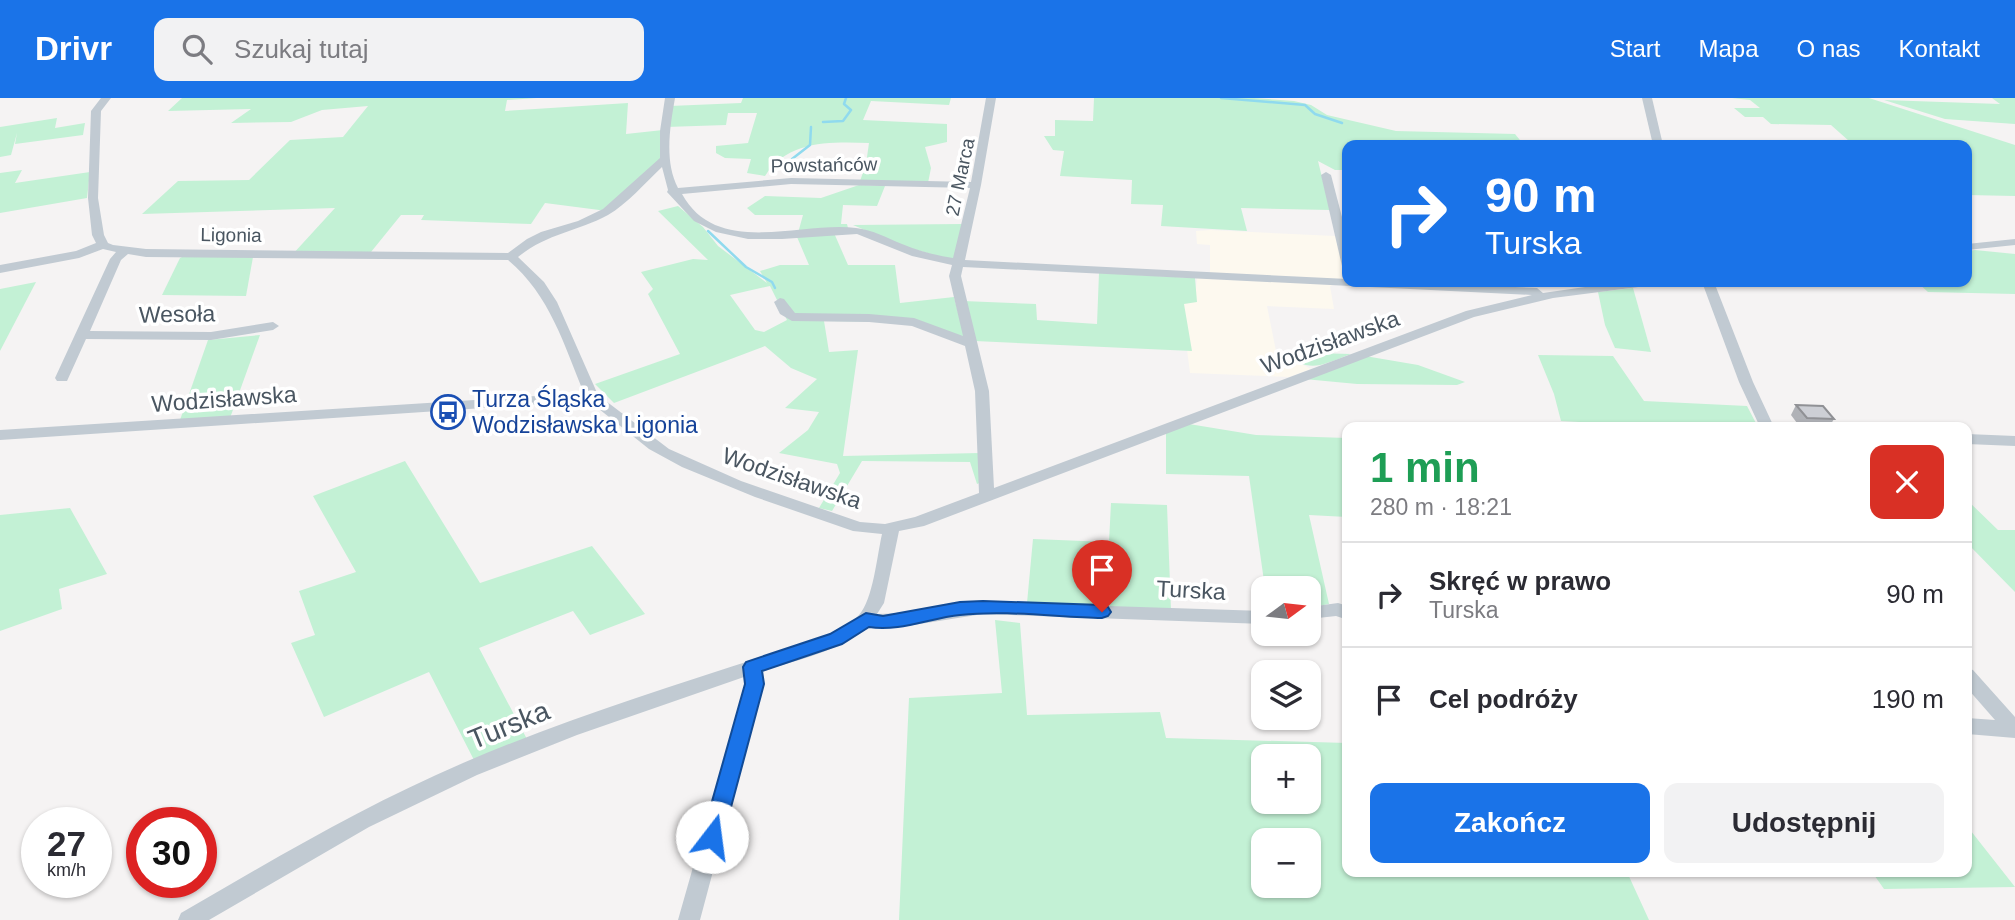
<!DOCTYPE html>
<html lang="pl">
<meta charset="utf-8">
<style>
body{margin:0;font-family:Arial,sans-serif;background:#f2f2f3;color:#2b2b33;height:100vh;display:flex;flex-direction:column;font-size:26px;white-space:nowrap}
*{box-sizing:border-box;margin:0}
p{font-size:23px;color:#7c7c81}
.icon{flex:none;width:38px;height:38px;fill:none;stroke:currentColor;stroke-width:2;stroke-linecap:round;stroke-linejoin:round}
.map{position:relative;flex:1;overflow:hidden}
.drawer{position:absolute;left:1342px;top:324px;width:630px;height:455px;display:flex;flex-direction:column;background:#fff;border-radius:14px;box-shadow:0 2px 5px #0004}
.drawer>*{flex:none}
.top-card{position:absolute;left:1342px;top:42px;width:630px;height:147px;border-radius:14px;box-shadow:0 2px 5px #0004;background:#1a73e8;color:#fff;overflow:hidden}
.needle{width:46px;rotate:75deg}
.buttons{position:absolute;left:1251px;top:478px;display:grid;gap:14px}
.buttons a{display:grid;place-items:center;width:70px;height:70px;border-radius:14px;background:#fff;box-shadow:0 2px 5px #0004;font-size:35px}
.speed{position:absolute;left:21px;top:709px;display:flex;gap:14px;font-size:35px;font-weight:700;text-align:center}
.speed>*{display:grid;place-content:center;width:91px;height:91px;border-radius:50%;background:#fff;box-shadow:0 2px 5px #0004;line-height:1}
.speed small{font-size:18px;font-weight:400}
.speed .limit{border:10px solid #d22;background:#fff;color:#111}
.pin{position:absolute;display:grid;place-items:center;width:60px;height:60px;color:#fff;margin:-72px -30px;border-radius:50% 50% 50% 0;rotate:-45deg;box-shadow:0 0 7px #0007}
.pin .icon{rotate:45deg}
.me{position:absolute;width:77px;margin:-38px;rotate:15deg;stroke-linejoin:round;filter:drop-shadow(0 0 5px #0008)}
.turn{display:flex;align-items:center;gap:24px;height:147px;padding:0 28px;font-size:32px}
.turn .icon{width:91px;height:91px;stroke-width:2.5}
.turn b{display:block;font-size:49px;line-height:60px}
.round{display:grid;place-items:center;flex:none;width:74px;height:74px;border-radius:14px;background:#f2f2f3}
.headline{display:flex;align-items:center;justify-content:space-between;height:119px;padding:0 28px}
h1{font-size:42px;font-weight:700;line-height:52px;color:#1e9e55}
.action{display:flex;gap:14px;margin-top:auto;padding:14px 28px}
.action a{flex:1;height:80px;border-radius:14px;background:#1a73e8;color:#fff;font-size:28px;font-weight:700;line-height:80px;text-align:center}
.action a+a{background:#f2f2f3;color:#2b2b33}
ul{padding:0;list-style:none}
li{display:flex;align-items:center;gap:21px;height:105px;padding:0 28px;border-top:2px solid #e1e1e2}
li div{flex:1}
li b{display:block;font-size:26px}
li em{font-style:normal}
header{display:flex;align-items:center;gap:42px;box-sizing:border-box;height:98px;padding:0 35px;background:#1a73e8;color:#fff}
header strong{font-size:33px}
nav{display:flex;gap:38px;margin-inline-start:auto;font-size:24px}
.search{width:490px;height:63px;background:#f2f2f3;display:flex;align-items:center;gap:18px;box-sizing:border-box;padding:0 24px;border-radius:14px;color:#7c7c81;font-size:26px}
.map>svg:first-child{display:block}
</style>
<header>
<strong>Drivr</strong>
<div class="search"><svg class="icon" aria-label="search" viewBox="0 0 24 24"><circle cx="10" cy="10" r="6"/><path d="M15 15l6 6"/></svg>Szukaj tutaj</div>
<nav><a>Start</a><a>Mapa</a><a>O nas</a><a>Kontakt</a></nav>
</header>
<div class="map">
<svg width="2015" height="822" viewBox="0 0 2015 822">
<rect width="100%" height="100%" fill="#f5f3f3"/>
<path fill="#fdf9ef" d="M 1210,132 L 1335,138 L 1347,182 L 1330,188 L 1334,211 L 1267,208 L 1276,253 L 1311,271 L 1289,279 L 1190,275 L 1181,205 L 1195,203 L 1197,180 L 1210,175 L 1210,147 L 1197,146 L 1196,133 Z"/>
<g fill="#c3f1d5" fill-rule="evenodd">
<path d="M 182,0 L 537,0 L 507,2 L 505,13 L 628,5 L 626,36 L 663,32 L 665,61 L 607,113 L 545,105 L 531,126 L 421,122 L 424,117 L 401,117 L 371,154 L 292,157 L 335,110 L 142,116 L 178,83 L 249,82 L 290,42 L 343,39 L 368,8 L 322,12 L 291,24 L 231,25 L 251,11 L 168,13 Z"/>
<path d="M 743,0 L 951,0 L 949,7 L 871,3 L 863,22 L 947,26 L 947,44 L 925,49 L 931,70 L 928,85 L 860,83 L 866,66 L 869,45 C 830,44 788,42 765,78 L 747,75 L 751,61 L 725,60 L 716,55 L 716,48 L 748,45 L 757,15 L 728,15 L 726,27 L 666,29 L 670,8 L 741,5 Z"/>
<path d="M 1094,0 L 1254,0 L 1294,3 L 1311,7 L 1327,17 L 1396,33 L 1515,36 L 1524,47 L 1348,47 L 1347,72 L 1335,72 L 1318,63 L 1330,112 L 1241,110 L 1247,133 L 1161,128 L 1163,107 L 1131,106 L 1132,82 L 1060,78 L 1064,53 L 1053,52 L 1044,38 L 1055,38 L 1055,22 L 1093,23 Z"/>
<path d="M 1732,0 L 1869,0 L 2015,47 L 2015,98 L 1967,97 L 1967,47 L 1849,43 L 1831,27 L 1771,26 L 1763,19 L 1745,19 L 1734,10 L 1760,10 L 1750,2 Z"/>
<path d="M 1992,0 L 2015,0 L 2015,26 L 1945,21 L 1884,2 L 2000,6 Z"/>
<path d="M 57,20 L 55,30 L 85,25 L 83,37 L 15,46 L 17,35 L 11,57 L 0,59 L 0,29 Z"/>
<path d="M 22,72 L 15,85 L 90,74 L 87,100 L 0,115 L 0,75 Z"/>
<path d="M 859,87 L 885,88 L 877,108 L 843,107 L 841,126 L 847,126 L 848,130 L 798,135 L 803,117 L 755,117 L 747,110 L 765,98 L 821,100 Z"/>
<path d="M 678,108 L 703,129 L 718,148 L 767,185 L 760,173 L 780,167 L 809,167 L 797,139 L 834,135 L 848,167 L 895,167 L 900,205 L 954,199 L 966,245 L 907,224 L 824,223 L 829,254 L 858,252 L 843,358 L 980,355 L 982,384 L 977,386 L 970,364 L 862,363 L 832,413 L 819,410 L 840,375 L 837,366 L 779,355 L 808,332 L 819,314 L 785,310 L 817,281 L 791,270 L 765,248 L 614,305 L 595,286 L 680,256 L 648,196 L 653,191 L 641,174 L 693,161 L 708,162 L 658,113 ZM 770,188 L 787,222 L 764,234 L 755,232 L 730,197 Z"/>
<path d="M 962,126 L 958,164 L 900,147 L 853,127 Z"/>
<path d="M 1975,152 L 2015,156 L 2015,196 L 1928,194 L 1917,184 L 1967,184 L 1967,153 Z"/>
<path d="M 186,157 L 253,159 L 246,198 L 162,197 L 180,160 Z"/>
<path d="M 1099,175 L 1195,180 L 1197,204 L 1184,206 L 1192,253 L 975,243 L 963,203 L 1036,206 L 1037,222 L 1097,226 Z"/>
<path d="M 36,184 L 0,253 L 0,191 Z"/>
<path d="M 1633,190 L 1651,254 L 1615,250 L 1605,227 L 1598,194 Z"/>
<path d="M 260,237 L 230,320 L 180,322 L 208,242 Z"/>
<path d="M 1277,254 L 1351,256 C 1314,270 1313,274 1277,254 Z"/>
<path d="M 1538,257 L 1613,258 L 1644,303 L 1747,308 L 1758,329 L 1671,329 L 1561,323 L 1554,296 Z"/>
<path d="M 1365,258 L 1418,267 L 1465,284 L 1457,287 L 1357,286 L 1304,281 Z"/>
<path d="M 1189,326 L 1256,337 L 1347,340 L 1347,419 L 1309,417 L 1329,506 L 1309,510 L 1309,490 L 1265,490 L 1249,378 L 1166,376 L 1166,332 Z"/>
<path d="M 405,363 L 480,485 L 592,448 L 645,516 L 590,537 L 573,513 L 479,550 L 529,645 L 476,666 L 429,574 L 324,619 L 291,545 L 315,537 L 299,493 L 356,474 L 313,398 Z"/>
<path d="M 1967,402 L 1998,432 L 2015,432 L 2015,494 L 1967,445 Z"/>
<path d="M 1111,405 L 1167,407 L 1171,512 L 1027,505 L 1033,441 L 1109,444 Z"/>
<path d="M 70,410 L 107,476 L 59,491 L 62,511 L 0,533 L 0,417 Z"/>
<path d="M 995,522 L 1020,525 L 1027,617 L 1160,614 L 1166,640 L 1347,645 L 1348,774 L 1627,774 L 1649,822 L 899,822 L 909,600 L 1002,595 ZM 1264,658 L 1309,658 L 1309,704 L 1264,704 ZM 1264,742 L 1309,742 L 1309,788 L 1264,788 Z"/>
<path d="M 1967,728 L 2015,789 L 1884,791 L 1872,774 L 1967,774 Z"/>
</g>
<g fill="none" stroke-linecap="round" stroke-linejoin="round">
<g stroke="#90daee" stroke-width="2.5">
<path d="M 1221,0 L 1305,7 L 1315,16 L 1342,25"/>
<path d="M 823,24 L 843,23 L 851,12 L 844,6 L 846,0"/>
<path d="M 792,61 L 810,47 L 811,29"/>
<path d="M 708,133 L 746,169 L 772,184 L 775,190"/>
</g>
<g fill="#c1cad2" fill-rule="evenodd">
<path d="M 101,0 L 111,0 L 101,13 L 98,100 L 104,137 L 108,145 L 113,147 L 146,151 L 508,155 L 527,141 L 541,134 L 578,123 L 603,111 L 660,60 L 660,33 L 665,0 L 675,0 C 670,29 664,63 678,90 L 791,80 L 971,84 L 986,0 L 996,0 L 981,87 L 965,162 L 1348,181 L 1348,184 L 1406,184 L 1537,190 L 1543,195 L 1620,184 L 1652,184 L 1646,188 L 1553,200 L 1474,219 L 924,428 L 899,433 L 884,505 L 877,516 L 907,515 L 983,504 L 1264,513 L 1264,526 L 983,516 L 907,528 L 869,528 C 840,553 798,562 762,573 L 763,586 L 700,822 L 678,822 L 745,586 L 744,579 L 577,637 L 477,677 L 369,729 L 209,822 L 178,822 L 181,815 C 274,761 365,707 463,665 C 579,615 701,579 820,540 C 833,534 848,529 859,517 C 873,502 877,458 882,436 L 853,433 L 755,399 L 682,369 L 649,351 L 589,303 L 0,342 L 0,332 L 584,295 C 564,247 550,197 508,162 L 146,159 L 128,156 L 121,162 L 90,233 L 211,234 L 273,224 L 279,228 L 273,232 L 211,242 L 86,241 L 67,283 L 57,283 L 55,280 L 110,161 L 116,154 L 103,151 L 79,160 L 0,175 L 0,167 L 76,153 L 96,145 L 92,137 L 88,100 L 91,13 ZM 662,69 L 668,92 L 667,94 L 694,123 L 716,134 L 748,141 L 782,141 L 857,136 L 912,158 L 952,167 L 949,178 L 963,238 L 914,220 L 869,216 L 795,215 L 784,201 L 780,200 L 774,204 L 780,216 L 792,223 L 869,224 L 912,228 L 965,248 L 975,293 L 979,395 L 915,419 L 885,426 L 860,424 L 741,383 L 669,351 L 598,297 L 557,204 L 544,184 L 518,159 C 548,135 576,134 608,117 C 627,106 645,85 662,69 ZM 791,86 L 970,90 L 953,160 C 935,157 918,153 902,146 C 887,140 873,132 856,130 C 801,123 717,160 682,96 ZM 963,169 L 1532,197 L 1466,213 L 994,390 L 989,293 L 961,178 Z"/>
<path d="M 1642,0 L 1652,0 L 1663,47 L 1653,47 Z"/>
<path d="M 1326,74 L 1331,77 L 1348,142 L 1348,171 L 1342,168 L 1321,77 Z"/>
<path d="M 2015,141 L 2015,147 L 1967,152 L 1967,146 Z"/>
<path d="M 1702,184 L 1714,184 L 1753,284 L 1774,329 L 1760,329 L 1739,284 Z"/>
<path d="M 1967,336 L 2015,338 L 2015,348 L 1967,346 Z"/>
<path d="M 1338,505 L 1348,508 L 1348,522 L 1336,518 L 1309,521 L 1309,509 Z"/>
<path d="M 1967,570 L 1973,572 L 2015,619 L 2015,640 L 1967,636 L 1967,620 L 1995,622 L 1967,590 Z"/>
</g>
</g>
<path fill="#b0b2b7" d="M 1796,307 L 1834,321 L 1829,329 L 1800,329 L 1791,317 Z"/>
<path fill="#cdcfd5" stroke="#909195" stroke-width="2" d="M 1796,307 L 1823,308 L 1834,321 L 1807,320 Z"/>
<path fill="#1a73e8" stroke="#114b97" stroke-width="2" d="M 983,503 L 1102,507 L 1108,509 L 1111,514 L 1108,518 L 1102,520 C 1056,519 1006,512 960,517 C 930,520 899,534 869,529 L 842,546 L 762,573 L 764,586 L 723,739 L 720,745 L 712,748 L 705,745 L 702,739 L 745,586 L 743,569 L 746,564 L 830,536 L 866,515 L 883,518 L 960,504 Z"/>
<defs>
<g id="bus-ring" transform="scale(1.75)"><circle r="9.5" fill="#fff" stroke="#1a4fb4" stroke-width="1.5"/><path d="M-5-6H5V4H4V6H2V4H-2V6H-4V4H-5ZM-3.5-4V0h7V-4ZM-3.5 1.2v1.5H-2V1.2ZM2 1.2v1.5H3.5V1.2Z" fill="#1a4fb4"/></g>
</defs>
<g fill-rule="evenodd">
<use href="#bus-ring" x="448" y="314"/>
</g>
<g text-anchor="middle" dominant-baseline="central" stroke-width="7" stroke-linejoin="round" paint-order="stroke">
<g font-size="19" fill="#4a5661" stroke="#fff">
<text transform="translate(824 67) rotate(-1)">Powstańców</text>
<text transform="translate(960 79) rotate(-78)">27 Marca</text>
<text transform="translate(231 137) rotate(1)">Ligonia</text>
</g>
<g font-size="23" fill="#4a5661" stroke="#fff">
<text transform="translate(177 216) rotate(-1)">Wesoła</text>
<text transform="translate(1330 244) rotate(-20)">Wodzisławska</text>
<text transform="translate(224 301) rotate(-4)">Wodzisławska</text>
<text transform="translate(792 380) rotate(19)">Wodzisławska</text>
<text transform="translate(1191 492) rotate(3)">Turska</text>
</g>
<g font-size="23" fill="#164399" stroke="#fff" text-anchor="start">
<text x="472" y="301">Turza Śląska<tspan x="472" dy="26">Wodzisławska Ligonia</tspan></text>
</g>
<g font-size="28" fill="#4a5661" stroke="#fff">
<text transform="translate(509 627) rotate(-22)">Turska</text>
</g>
</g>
</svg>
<div class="buttons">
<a><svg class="needle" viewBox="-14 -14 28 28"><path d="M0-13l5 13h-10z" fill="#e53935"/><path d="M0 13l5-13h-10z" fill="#7c7c81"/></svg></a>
<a><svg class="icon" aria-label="layers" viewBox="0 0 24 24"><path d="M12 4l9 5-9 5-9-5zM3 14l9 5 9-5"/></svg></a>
<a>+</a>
<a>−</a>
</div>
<div class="speed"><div>27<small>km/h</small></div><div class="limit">30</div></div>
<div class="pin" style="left:1102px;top:514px;background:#d93025"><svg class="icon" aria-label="arrive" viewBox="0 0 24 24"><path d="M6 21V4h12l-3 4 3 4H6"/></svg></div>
<svg class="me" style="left:712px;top:739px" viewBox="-20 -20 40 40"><circle r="19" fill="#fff"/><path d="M0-13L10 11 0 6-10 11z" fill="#1a73e8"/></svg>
<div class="top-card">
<div class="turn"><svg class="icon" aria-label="right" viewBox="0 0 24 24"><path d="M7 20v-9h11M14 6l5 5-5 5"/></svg><div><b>90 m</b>Turska</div></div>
</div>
<section class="drawer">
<div class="headline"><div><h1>1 min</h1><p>280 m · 18:21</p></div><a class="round" style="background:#d93025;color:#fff"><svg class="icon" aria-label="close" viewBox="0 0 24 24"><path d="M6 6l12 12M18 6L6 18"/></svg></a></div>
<ul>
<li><svg class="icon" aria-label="right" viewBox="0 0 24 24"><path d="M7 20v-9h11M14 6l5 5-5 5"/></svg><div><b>Skręć w prawo</b><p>Turska</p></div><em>90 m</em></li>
<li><svg class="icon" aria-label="arrive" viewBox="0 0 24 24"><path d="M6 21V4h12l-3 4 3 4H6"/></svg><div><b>Cel podróży</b></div><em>190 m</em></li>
</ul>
<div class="action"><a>Zakończ</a><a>Udostępnij</a></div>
</section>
</div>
